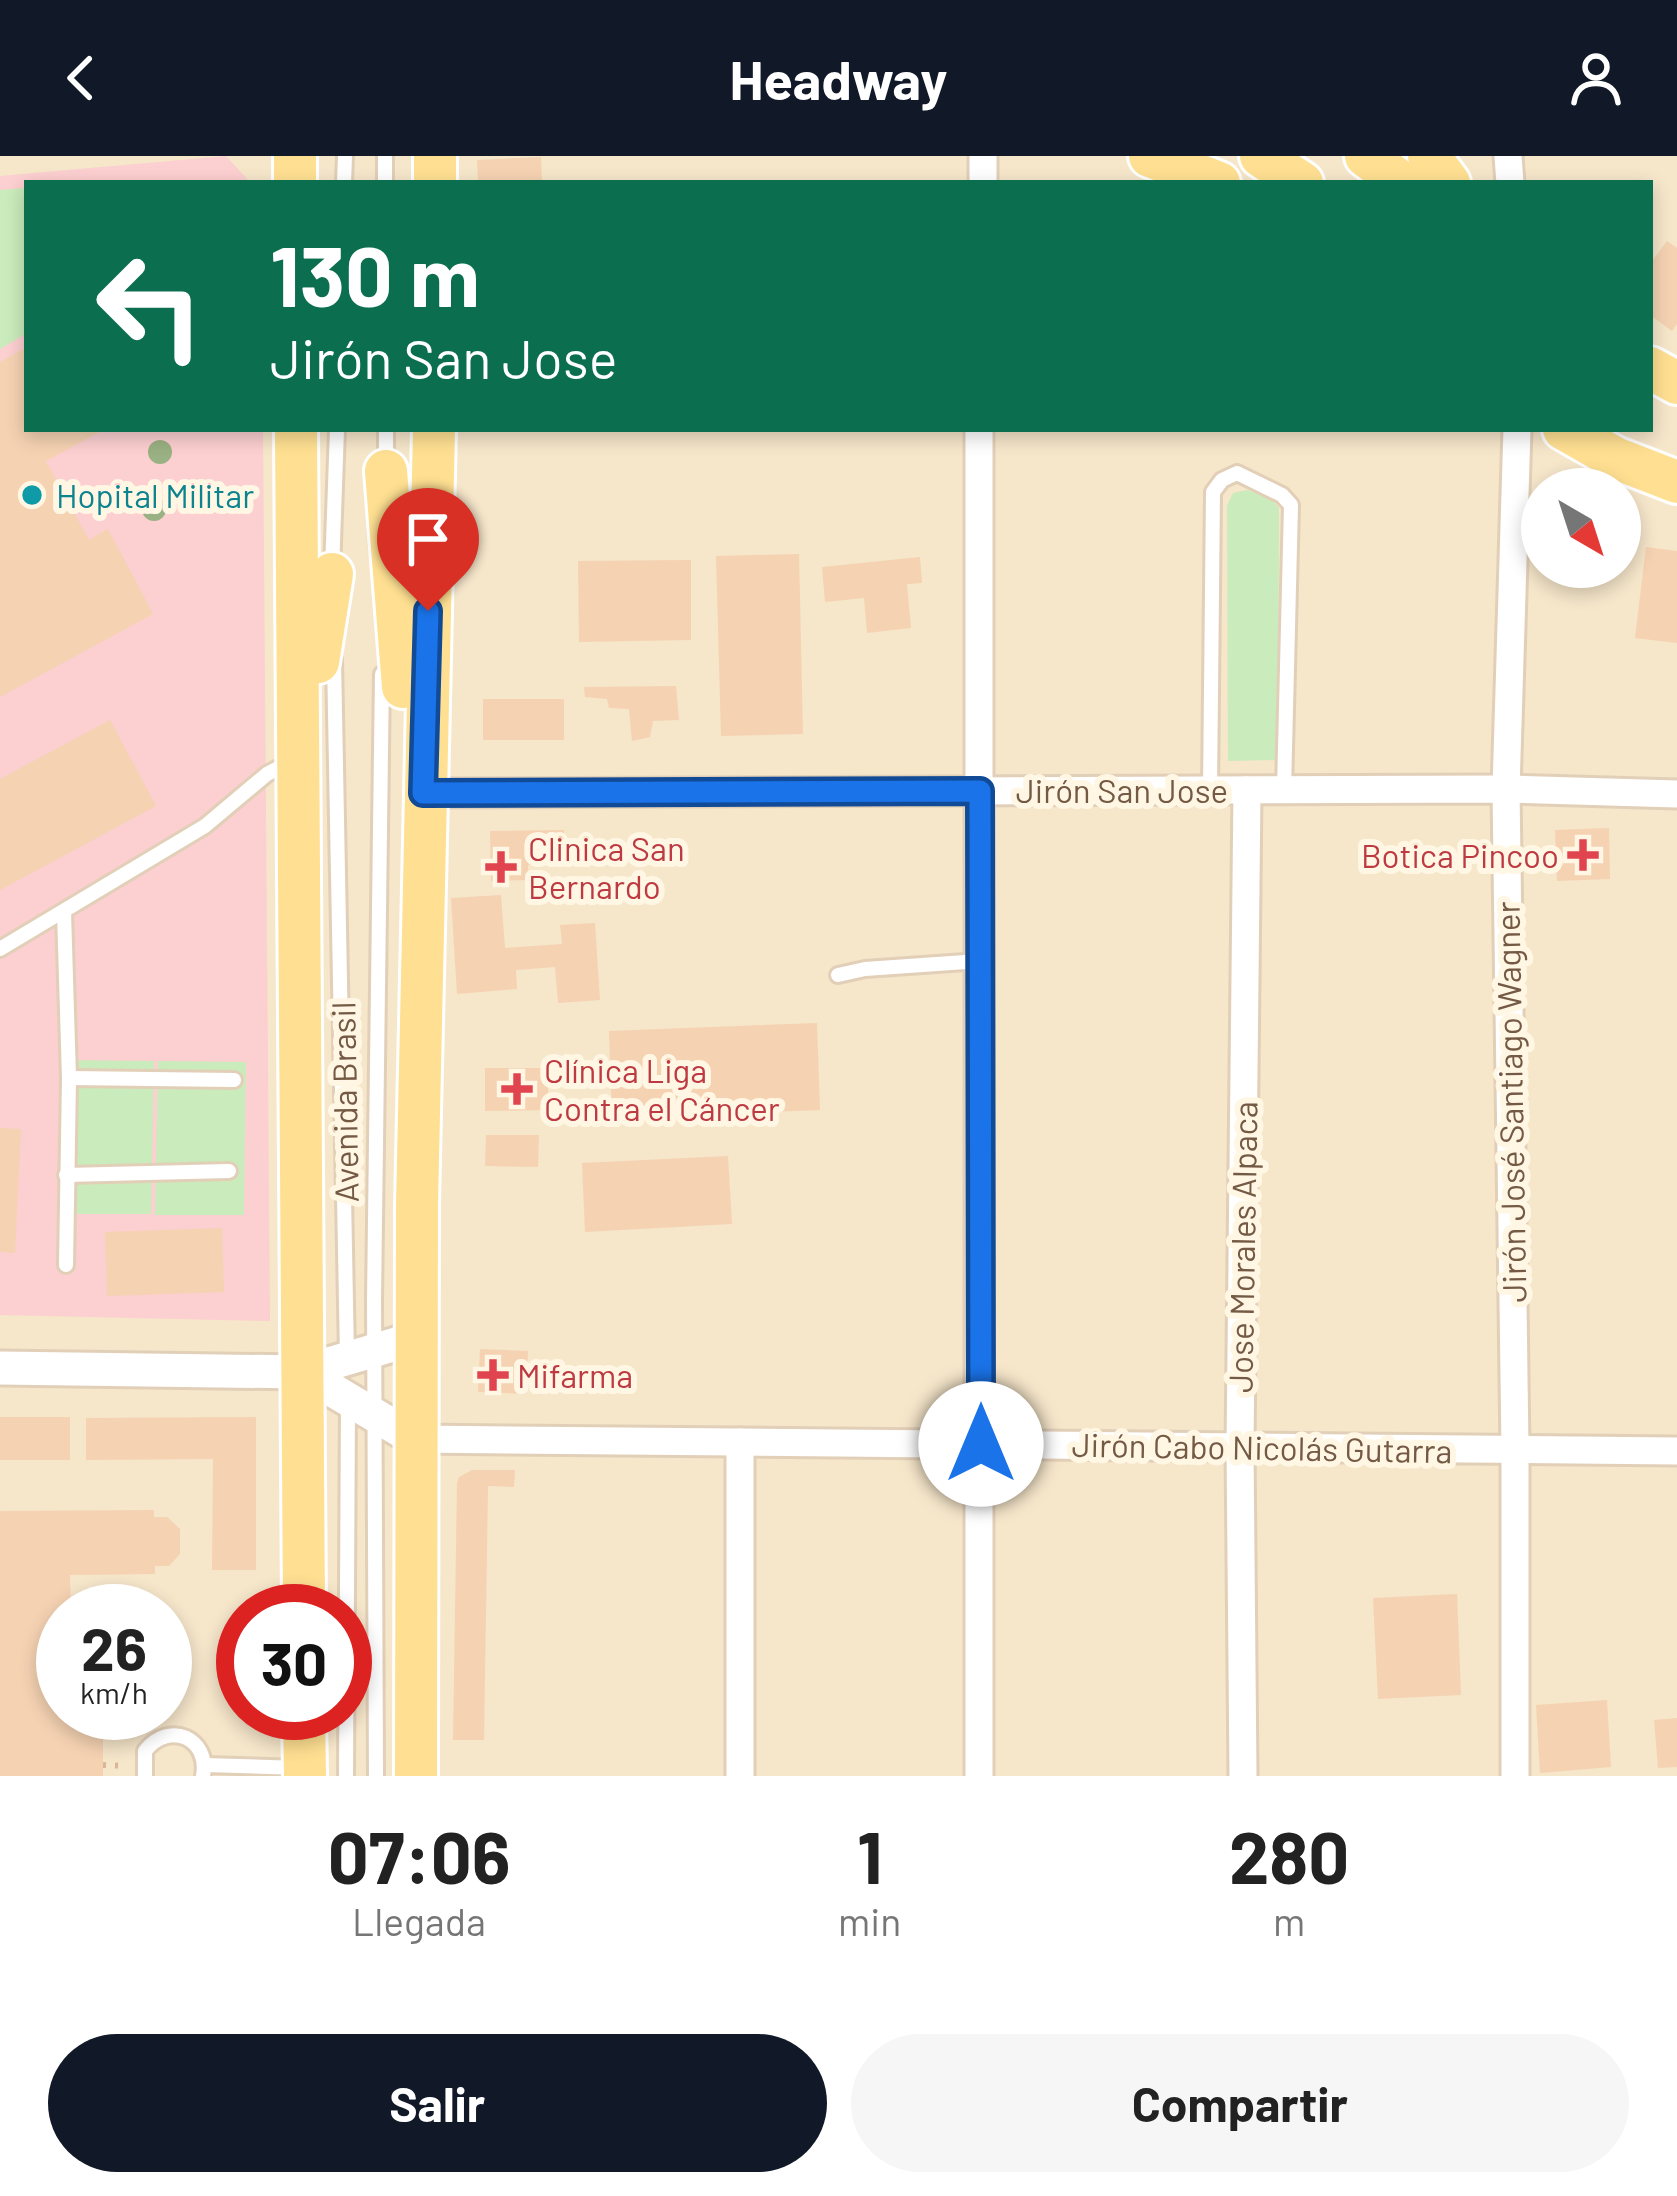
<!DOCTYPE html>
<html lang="es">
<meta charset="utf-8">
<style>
body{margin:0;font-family:Barlow,sans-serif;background:#f6f6f6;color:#222;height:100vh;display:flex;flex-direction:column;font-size:45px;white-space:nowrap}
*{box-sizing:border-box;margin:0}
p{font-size:39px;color:#767676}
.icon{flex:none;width:66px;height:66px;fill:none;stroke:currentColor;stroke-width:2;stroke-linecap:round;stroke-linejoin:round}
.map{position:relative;height:1620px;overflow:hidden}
.drawer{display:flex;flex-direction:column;background:#fff;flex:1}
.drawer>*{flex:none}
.banner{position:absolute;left:24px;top:24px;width:1629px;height:252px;border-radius:0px;box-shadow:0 6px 18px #0003;background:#0b6e4f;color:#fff;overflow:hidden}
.needle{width:78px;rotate:141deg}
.controls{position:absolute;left:1521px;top:312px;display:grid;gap:24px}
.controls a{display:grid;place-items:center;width:120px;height:120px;border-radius:50%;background:#fff;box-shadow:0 6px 18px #0003;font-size:60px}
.speed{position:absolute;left:36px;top:1428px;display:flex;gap:24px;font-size:60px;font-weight:700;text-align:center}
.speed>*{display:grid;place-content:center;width:156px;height:156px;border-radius:50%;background:#fff;box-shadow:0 6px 18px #0003;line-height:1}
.speed small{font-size:30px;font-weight:400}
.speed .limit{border:18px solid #d22;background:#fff;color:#111}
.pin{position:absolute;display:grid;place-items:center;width:102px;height:102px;color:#fff;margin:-123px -51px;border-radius:50% 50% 50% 0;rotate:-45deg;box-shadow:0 0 12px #0007}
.pin .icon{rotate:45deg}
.me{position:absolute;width:132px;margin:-66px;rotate:0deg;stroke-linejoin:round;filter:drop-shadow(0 0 9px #0008)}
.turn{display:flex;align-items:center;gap:42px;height:252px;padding:0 48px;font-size:54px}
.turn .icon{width:156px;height:156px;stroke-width:2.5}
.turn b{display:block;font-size:84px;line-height:102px}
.eta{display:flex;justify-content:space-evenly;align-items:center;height:204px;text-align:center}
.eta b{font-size:72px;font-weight:700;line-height:84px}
.cta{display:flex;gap:24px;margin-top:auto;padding:24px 48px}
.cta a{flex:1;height:138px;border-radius:72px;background:#111827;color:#fff;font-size:48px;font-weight:700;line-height:138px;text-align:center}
.cta a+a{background:#f6f6f6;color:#222}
header{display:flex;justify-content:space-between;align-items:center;height:156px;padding:0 48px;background:#111827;color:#fff;font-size:54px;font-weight:700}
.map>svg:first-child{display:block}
</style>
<header><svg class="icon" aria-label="back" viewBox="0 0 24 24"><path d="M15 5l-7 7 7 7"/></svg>Headway<svg class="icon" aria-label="person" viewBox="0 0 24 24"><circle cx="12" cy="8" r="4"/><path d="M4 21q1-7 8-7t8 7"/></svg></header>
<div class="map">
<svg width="1677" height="1620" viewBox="0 0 1677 1620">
<rect width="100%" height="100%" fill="#fef4dc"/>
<path fill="#f6e6ca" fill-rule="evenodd" d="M 0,0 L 1677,0 L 1677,1620 L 0,1620 ZM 27,27 L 1650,27 L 1650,273 L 27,273 ZM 1542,333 L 1620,333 L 1620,411 L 1542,411 ZM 63,1455 L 165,1455 L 165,1557 L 63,1557 ZM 243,1455 L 345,1455 L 345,1557 L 243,1557 Z"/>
<path fill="#fccfd0" d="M 226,0 L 251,27 L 27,27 L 27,273 L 263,273 L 270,1165 L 0,1159 L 0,20 Z"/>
<g fill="#caebbb">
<path d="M 27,32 L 27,177 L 0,193 L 0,34 Z"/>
<path d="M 1247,334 L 1270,341 L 1279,352 L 1278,604 L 1228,605 L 1227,350 L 1233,337 Z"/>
<path d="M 65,904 L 154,905 L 151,1058 L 63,1058 Z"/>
<path d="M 158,905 L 246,906 L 244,1059 L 155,1059 Z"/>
</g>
<g fill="#f5d2b2">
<path d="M 541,1 L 542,27 L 478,27 L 477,4 Z"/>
<path d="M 1667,85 L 1677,92 L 1677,168 L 1672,175 L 1650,159 L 1650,108 Z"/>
<path d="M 27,191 L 27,273 L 105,273 L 46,305 L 89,384 L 108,373 L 153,458 L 0,541 L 0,206 Z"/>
<path d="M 1646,391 L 1677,395 L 1677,487 L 1635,482 Z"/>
<path d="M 799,398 L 803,578 L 721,580 L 716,400 Z"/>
<path d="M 920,401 L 922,427 L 907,428 L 911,472 L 867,477 L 864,442 L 825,446 L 822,411 Z"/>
<path d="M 691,404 L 691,484 L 579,486 L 578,405 Z"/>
<path d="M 676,530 L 679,564 L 653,565 L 650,581 L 632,585 L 629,553 L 609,552 L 607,543 L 585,541 L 584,531 Z"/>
<rect x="483" y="543" width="81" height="41"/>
<path d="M 110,564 L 156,650 L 0,734 L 0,623 Z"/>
<path d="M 1609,672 L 1610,723 L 1557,725 L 1555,674 Z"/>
<path d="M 564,674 L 564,709 L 528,709 L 528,724 L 491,725 L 490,675 Z"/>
<path d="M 501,739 L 505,792 L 562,788 L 560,769 L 595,767 L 600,844 L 558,847 L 555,811 L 516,814 L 517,833 L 457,838 L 451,742 Z"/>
<path d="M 817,867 L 820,954 L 612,962 L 609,875 Z"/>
<path d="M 485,912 L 548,912 L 548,954 L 485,955 Z"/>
<path d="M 0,972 L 21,973 L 15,1097 L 0,1096 Z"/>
<path d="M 486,979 L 539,979 L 538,1011 L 485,1010 Z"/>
<path d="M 728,1000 L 732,1068 L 585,1076 L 582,1007 Z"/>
<path d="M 222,1072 L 224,1136 L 107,1140 L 105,1076 Z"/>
<path d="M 480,1193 L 528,1195 L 526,1238 L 478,1236 Z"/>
<rect x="0" y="1261" width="70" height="43"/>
<path d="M 256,1261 L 256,1414 L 212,1414 L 213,1303 L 86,1304 L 86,1262 Z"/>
<path d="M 472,1314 L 515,1314 L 514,1331 L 488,1330 L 484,1584 L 453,1584 L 457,1327 L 459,1321 Z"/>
<path d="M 154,1354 L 154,1361 L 167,1361 L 180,1373 L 180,1398 L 169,1410 L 155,1410 L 155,1418 L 70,1419 L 71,1455 L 63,1455 L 63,1557 L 103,1557 L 103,1620 L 0,1620 L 0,1355 Z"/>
<path d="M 1457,1438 L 1461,1539 L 1378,1543 L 1373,1442 Z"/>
<path d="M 1607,1544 L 1611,1611 L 1540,1617 L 1536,1549 Z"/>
<path d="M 1677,1562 L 1677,1611 L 1658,1612 L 1654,1564 Z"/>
</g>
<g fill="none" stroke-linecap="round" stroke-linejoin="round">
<g stroke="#e2cfb8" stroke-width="20">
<g id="service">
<path d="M 385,0 L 385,27"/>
<path d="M 344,27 L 345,0"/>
<path d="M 386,310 L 386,273"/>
<path d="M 332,415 L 337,273"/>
<path d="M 334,503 L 347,1201"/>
<path d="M 1210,634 L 1213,336 L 1222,324 L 1237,317 L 1282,339 L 1291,349 L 1284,634"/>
<path d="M 64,756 L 69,922 L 66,1109"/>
<path d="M 0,793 L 205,670 L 267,618 L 293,604"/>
<path d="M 838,819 L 865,813 L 980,805"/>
<path d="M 69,922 L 234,924"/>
<path d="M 66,1019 L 229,1015"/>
<path d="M 205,1609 L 300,1612"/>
<path d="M 145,1620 L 145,1595 C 169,1564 210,1582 203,1620"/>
<path d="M 346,1620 L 348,1247"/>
<path d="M 376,1620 L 374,1143 L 382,518"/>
</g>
</g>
<g stroke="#e2cfb8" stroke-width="33">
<g id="minor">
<path d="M 1508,0 L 1510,27"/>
<path d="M 983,27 L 983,0"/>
<path d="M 979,273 L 979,1620"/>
<path d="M 423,637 L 1506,633 L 1677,638"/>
<path d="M 415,1283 L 1677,1295"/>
<path d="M 740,1286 L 740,1620"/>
<path d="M 1243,1620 L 1240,1291 L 1247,634"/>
<path d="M 1515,1620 L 1515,1293 L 1506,633 L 1517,273"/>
</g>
</g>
<g stroke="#e2cfb8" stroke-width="39">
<g id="tertiary">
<path d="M 0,1212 L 302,1216 L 415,1283"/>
<path d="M 302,1216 L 416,1182"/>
</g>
</g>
<g stroke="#fff" stroke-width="48">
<g id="primary">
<path d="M 295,0 L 295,27"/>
<path d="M 435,0 L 435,27"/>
<path d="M 1150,0 L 1219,27"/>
<path d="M 1261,0 L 1302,27"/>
<path d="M 1366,0 L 1402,27"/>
<path d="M 1429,0 L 1449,27"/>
<path d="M 1650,212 L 1677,227"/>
<path d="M 296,273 L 304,1455"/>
<path d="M 1564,273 L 1615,302 L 1677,326"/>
<path d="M 386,315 L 403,531"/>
<path d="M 318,506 L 332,418"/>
<path d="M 304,1557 L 305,1620"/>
<path d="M 416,1620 L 417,1049 L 434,273"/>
</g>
</g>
<path stroke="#d9b696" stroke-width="6" stroke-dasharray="3 9" stroke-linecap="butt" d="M 103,1609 L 127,1610"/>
<use href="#service" stroke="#fff" stroke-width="14"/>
<use href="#minor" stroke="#fff" stroke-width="27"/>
<use href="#tertiary" stroke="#fff" stroke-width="33"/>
<use href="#primary" stroke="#ffe092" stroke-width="42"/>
</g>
<g fill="#9ab183">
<circle cx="160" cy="296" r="12"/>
<circle cx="154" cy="353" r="12"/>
</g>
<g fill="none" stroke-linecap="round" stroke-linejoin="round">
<g stroke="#114b97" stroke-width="30">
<path id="route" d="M 428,455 L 423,637 L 980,635 L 981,1288"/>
</g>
<use href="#route" stroke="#1a73e8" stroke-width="21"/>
</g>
<circle fill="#0f9aa8" stroke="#fff7e4" stroke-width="4.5" cx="32" cy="339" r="12"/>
<g fill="#e0444e" stroke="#fff7e4" stroke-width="4.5">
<path d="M1577 681h12v12h12v12h-12v12h-12v-12h-12v-12h12z"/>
<path d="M495 693h12v12h12v12h-12v12h-12v-12h-12v-12h12z"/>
<path d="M511 915h12v12h12v12h-12v12h-12v-12h-12v-12h12z"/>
<path d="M487 1201h12v12h12v12h-12v12h-12v-12h-12v-12h12z"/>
</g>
<g text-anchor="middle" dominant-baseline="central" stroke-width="12" stroke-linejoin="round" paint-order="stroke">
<g font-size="33" fill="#0d838f" stroke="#fff7e4" text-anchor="start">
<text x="56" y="339">Hopital Militar</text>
</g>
<g font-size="33" fill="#745944" stroke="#fff7e4">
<text x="1122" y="634">Jirón San Jose</text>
<text transform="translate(344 946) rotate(-91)">Avenida Brasil</text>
<text transform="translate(1510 946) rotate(-91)">Jirón José Santiago Wagner</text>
<text transform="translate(1242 1091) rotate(-89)">Jose Morales Alpaca</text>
<text transform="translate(1262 1291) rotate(1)">Jirón Cabo Nicolás Gutarra</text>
</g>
<g font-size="33" fill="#be3a42" stroke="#fff7e4" text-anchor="start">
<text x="528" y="692">Clinica San<tspan x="528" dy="38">Bernardo</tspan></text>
<text x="1559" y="699" text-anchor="end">Botica Pincoo</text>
<text x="544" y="914">Clínica Liga<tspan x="544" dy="38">Contra el Cáncer</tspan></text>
<text x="517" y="1219">Mifarma</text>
</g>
</g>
</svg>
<div class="controls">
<a><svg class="needle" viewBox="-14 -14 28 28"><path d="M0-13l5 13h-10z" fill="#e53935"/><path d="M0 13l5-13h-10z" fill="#767676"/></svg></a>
</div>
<div class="speed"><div>26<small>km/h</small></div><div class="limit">30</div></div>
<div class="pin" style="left:428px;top:455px;background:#d93025"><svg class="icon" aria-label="arrive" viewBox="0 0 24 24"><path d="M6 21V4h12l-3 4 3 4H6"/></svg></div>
<svg class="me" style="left:981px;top:1288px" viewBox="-20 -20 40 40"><circle r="19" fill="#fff"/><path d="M0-13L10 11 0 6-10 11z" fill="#1a73e8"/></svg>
<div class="banner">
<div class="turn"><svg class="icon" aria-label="left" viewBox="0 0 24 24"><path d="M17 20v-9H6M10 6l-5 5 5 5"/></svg><div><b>130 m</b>Jirón San Jose</div></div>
</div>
</div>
<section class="drawer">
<div class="eta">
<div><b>07:06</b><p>Llegada</p></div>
<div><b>1</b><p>min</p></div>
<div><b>280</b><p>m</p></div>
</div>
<div class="cta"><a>Salir</a><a>Compartir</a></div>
</section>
